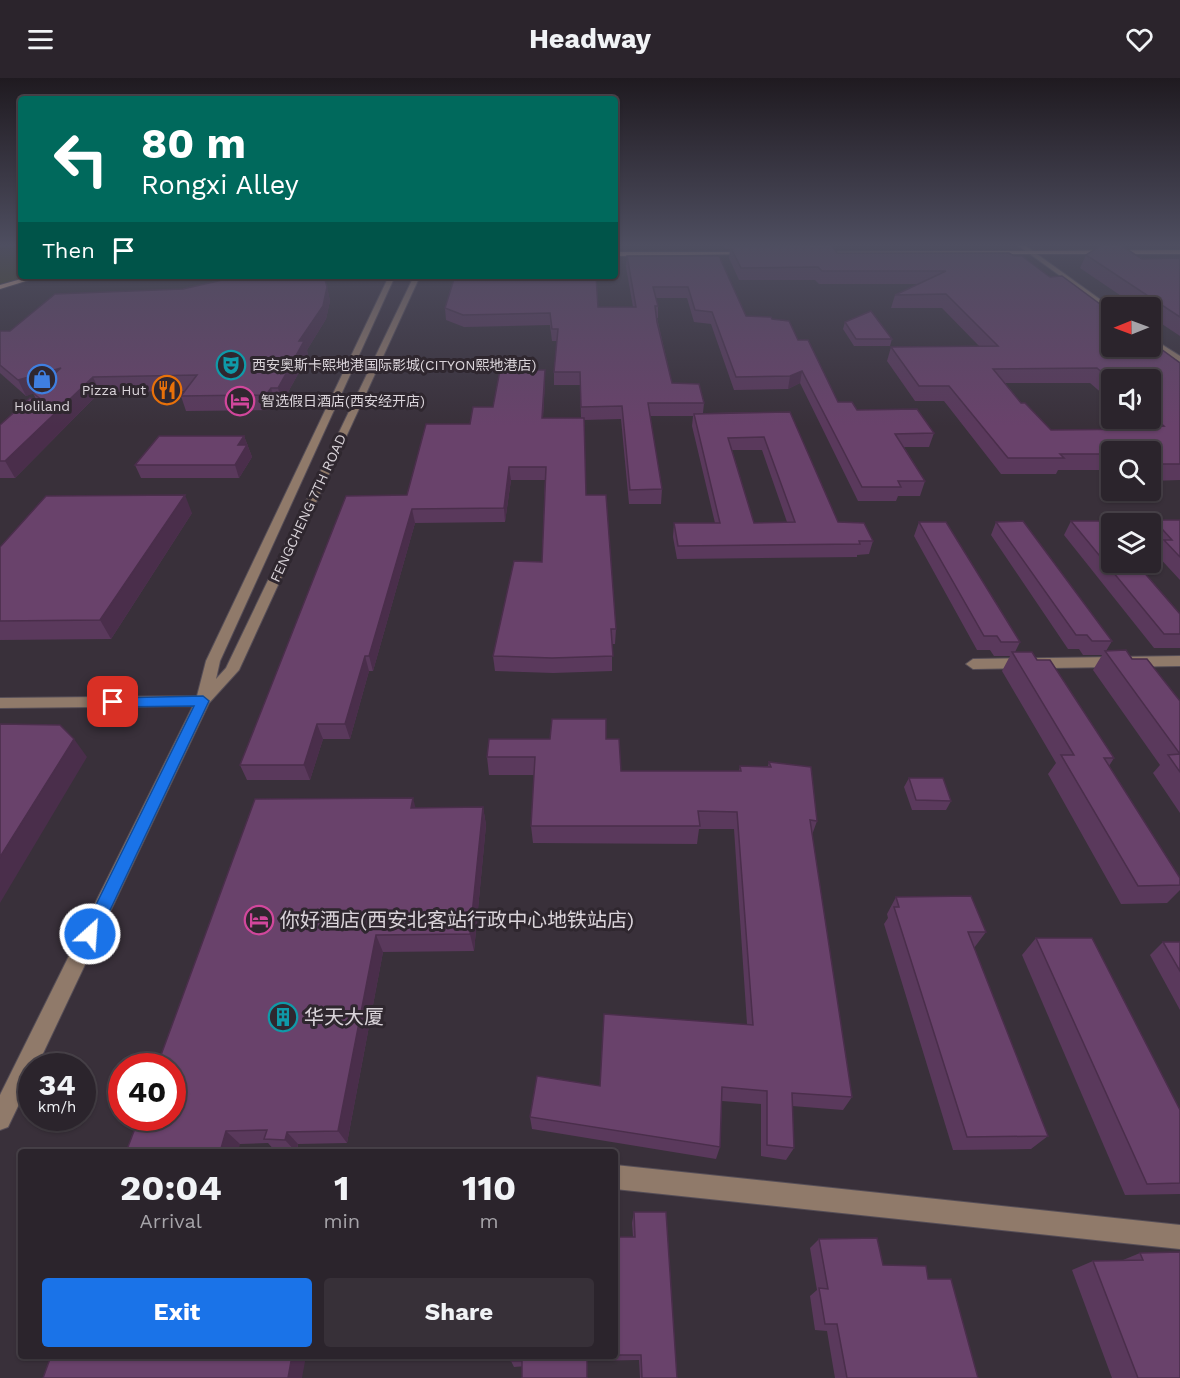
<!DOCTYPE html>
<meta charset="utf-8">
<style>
body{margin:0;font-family:"Work Sans","Noto Sans SC",sans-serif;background:#373038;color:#f1f3f6;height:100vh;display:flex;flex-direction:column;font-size:22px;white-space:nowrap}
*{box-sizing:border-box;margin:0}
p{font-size:20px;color:#a6a4a9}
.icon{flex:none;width:33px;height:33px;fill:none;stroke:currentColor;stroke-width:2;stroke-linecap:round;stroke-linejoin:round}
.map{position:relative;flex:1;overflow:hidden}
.details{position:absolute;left:18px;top:1071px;width:600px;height:210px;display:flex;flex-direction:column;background:#2b242c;border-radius:6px;box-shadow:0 2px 4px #0004,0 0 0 2px #474148}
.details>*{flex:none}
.top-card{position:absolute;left:18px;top:18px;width:600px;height:183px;border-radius:6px;box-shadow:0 2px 4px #0004,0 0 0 2px #474148;background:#00695c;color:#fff;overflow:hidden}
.needle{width:39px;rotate:269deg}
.buttons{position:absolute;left:1101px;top:219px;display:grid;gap:12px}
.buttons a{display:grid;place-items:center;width:60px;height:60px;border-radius:6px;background:#2b242c;box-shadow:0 2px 4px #0004,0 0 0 2px #474148;font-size:30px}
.speed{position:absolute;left:18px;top:975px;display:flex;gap:12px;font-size:30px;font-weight:700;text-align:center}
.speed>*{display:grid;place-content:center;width:78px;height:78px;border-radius:50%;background:#2b242c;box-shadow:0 2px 4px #0004,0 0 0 2px #474148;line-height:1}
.speed small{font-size:15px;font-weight:400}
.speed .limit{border:9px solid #d22;background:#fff;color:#111}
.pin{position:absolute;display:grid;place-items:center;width:51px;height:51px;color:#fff;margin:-26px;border-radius:12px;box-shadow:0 3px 9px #0006}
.me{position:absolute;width:66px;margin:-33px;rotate:26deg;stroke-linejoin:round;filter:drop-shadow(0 0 4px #0008)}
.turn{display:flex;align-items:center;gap:21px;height:126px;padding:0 24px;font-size:27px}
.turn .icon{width:78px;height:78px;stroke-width:2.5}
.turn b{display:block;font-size:42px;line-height:51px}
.then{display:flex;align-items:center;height:57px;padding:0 24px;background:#0003;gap:12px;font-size:22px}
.eta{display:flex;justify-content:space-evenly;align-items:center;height:102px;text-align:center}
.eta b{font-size:36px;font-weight:700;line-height:42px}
.primary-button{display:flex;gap:12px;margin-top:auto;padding:12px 24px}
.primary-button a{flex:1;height:69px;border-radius:6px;background:#1a73e8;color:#fff;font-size:24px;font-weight:700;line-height:69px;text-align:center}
.primary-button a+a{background:#373038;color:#f1f3f6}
header{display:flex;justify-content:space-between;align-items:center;height:78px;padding:0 24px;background:#2b242c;font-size:27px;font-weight:700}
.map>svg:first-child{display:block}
</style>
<header><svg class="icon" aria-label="menu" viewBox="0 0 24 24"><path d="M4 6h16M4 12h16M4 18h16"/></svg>Headway<svg class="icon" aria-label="heart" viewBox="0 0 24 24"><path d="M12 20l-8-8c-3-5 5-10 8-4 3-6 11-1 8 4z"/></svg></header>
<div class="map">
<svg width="1180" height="1300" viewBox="0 0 1180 1300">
<rect width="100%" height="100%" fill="#39303a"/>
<path fill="#414316" d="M 0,166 L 21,166 L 21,198 L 30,198 L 0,206 Z"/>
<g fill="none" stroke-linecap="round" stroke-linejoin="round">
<g stroke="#564e57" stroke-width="2">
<g id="minor">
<path d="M 1016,166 L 1023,166 L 1112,230 L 1112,235 Z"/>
<path d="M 389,198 L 395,198 L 220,583 L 216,601 L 226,590 L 414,198 L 420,198 L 239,592 L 209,625 L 37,988 L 32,988 L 32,999 L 8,1049 L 0,1052 L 0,1017 L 193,628 L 0,630 L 0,620 L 197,618 L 206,583 Z"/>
<path d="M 1150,259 L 1180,278 L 1180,284 L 1150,265 Z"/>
<path d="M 1180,578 L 1180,588 L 973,591 L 966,586 L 973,581 Z"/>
<path d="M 615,1087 L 1180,1147 L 1180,1171 L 615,1111 Z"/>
</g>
</g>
<g stroke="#564e57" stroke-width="2">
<g id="major">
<path d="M 1180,172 L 1180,176 L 816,176 L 819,174 Z"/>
<path d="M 615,174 L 750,174 L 753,176 L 615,178 Z"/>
<path d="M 32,198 L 42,198 L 0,211 L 0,207 Z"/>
</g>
</g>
<use href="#minor" fill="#907a6a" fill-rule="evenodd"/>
<use href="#major" fill="#edc09e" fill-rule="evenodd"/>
</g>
<g fill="#5a395c" fill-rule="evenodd">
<path d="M 723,166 L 823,166 L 823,167 L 837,175 L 1014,178 L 1050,199 L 1180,285 L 1180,402 L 1150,403 L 1150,374 L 1112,374 L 1112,401 L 1103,392 L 1058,392 L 1056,396 L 1001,396 L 944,323 L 915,323 L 887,283 L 891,269 L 979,268 L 942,230 L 891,230 L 895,217 L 918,206 L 819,206 L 815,202 L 739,202 L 729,180 L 730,171 L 725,171 ZM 1112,302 L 1150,302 L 1150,340 L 1129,340 L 1141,351 L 1051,352 L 1021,325 L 1005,305 L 1090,305 L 1112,324 Z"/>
<path d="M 1086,177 L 1142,181 L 1180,180 L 1180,258 L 1150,238 L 1150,230 L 1139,230 L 1080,190 Z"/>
<path d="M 627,178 L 746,238 L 772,241 L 798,262 L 838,324 L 857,332 L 934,355 L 929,369 L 904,369 L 925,403 L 920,418 L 898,418 L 896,423 L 858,423 L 800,305 L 788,311 L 734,312 L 711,246 L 694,244 L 687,220 L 656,220 L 658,228 L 658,240 L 657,240 L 672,305 L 704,325 L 703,335 L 790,334 L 838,444 L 873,463 L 869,476 L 857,477 L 857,479 L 677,481 L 673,459 L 674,445 L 715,445 L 692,348 L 693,338 L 650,338 L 662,411 L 661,426 L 629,426 L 621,341 L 584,342 L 586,417 L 616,551 L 615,566 L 612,566 L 612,593 L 553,595 L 495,593 L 493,578 L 542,484 L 545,402 L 511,402 L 505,444 L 415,445 L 373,593 L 369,593 L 350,661 L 323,661 L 310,702 L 247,702 L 240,687 L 407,417 L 470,346 L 545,292 L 545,304 L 543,340 L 581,340 L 580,307 L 554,307 L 554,294 L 557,263 L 552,263 L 550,247 L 464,249 L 446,242 L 445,230 L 633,229 L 626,189 ZM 732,372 L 762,372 L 787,444 L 754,445 Z"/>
<path d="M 327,209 L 330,223 L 326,241 L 307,272 L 308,278 L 282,325 L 275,325 L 271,332 L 186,333 L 181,318 L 185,313 L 100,314 L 15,400 L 0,400 L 0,347 L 36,321 L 33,315 L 26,318 L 0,295 L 0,253 L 10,253 Z"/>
<path d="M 845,244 L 892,261 L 890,268 L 854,268 L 843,251 Z"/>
<path d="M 244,358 L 252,379 L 239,400 L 141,400 L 135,387 Z"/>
<path d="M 192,435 L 111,561 L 0,562 L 0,469 Z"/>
<path d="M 1154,442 L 1180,442 L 1180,502 L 1156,476 L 1159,471 L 1150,461 L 1150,448 Z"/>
<path d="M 1071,443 L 1180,536 L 1180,570 L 1154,570 L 1064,457 Z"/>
<path d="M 919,444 L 1020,564 L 1015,574 L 1037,582 L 1114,680 L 1109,688 L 1180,800 L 1180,812 L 1167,825 L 1121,826 L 1048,696 L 1056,685 L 1002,593 L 1010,578 L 994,578 L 990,572 L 977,572 L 914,458 Z"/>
<path d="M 996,444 L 1112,563 L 1106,573 L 1132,581 L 1180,623 L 1180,735 L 1153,695 L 1160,687 L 1093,592 L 1102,577 L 1083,577 L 1079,571 L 1068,571 L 991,457 Z"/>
<path d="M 606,661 L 621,693 L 739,693 L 740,688 L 768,688 L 769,684 L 817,743 L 812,757 L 852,1019 L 843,1032 L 792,1028 L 794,1070 L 786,1082 L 761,1078 L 761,1026 L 722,1023 L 720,1069 L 716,1081 L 532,1051 L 530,1039 L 600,1008 L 747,946 L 734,751 L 699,751 L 697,766 L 533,765 L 531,748 L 534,697 L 489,697 L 487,679 Z"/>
<path d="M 909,700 L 951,723 L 946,732 L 912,732 L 904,709 Z"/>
<path d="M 483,729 L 486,747 L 474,873 L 383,874 L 347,1065 L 298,1066 L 297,1074 L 276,1074 L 268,1065 L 240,1066 L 126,1074 L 416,730 Z"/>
<path d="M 896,819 L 986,854 L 974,870 L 1048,1058 L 1031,1071 L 953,1072 L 884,846 L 888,840 L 887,836 Z"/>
<path d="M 1036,860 L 1180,1032 L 1180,1116 L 1125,1117 L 1022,877 Z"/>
<path d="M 1163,864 L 1180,864 L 1180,932 L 1150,877 Z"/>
<path d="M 634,1134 L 677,1300 L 640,1300 L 639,1282 L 587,1283 L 514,1289 L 511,1283 L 511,1278 L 615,1278 L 615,1159 L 633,1159 L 632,1145 Z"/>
<path d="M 819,1161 L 883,1187 L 928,1201 L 978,1300 L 835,1300 L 827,1253 L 815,1252 L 810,1218 L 817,1212 L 810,1170 Z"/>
<path d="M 1180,1174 L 1180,1300 L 1112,1300 L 1072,1192 L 1093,1183 L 1123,1182 L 1140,1175 Z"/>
</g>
<g fill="#4a2e4b">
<path d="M 327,209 L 330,223 L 326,241 L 307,272 L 308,278 L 282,325 L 278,310 L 299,263 Z"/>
<path d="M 61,290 L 69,305 L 26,318 L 18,302 Z"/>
<path d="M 545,292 L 545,304 L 542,353 L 542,340 Z"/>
<path d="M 802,293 L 800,305 L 788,311 L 790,298 Z"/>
<path d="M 93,299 L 100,314 L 15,400 L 5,383 Z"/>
<path d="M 271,310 L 275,325 L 271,332 L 266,317 Z"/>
<path d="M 244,358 L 252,379 L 239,400 L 235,387 L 238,367 Z"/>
<path d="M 509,389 L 511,402 L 505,444 L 504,430 Z"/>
<path d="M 185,417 L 192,435 L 111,561 L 100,542 Z"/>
<path d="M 412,431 L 415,445 L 373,593 L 369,578 Z"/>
<path d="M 365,578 L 369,593 L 350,661 L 345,646 Z"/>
<path d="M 317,646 L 323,661 L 310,702 L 304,687 Z"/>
<path d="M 74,661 L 87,679 L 0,825 L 0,779 Z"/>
<path d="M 413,720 L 418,739 L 411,730 Z"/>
<path d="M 483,729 L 486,747 L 474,873 L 470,856 Z"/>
<path d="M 376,857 L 383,874 L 347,1065 L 338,1053 Z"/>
<path d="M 226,1053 L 240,1066 L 238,1074 L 220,1074 Z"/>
<path d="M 287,1054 L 298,1066 L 296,1074 L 285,1062 Z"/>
<path d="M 292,1278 L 306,1278 L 302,1300 L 288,1300 Z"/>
</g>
<g fill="#69426b" stroke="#4a2e4b" stroke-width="1.5" fill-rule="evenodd">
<path d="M 1103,166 L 1119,166 L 1142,181 L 1180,180 L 1180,239 L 1086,177 Z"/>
<path d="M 831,167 L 837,175 L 1009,175 L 1014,178 L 1022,178 L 1050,199 L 1062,198 L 1112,235 L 1112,268 L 1150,268 L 1150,263 L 1180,285 L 1180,386 L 1150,386 L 1150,374 L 1112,374 L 1112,376 L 1060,376 L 1064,380 L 1008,380 L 949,308 L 919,308 L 891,269 L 998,268 L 946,216 L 895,217 L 946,193 L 822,193 L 818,189 L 741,190 L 730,168 ZM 1097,290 L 1112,303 L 1112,302 L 1150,302 L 1150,336 L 1164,348 L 1144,349 L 1146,351 L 1051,352 L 1025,325 L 1021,325 L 993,291 Z"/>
<path d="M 627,178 L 719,178 L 746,238 L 771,239 L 772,241 L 789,243 L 798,262 L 808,262 L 838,324 L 852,324 L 857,332 L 917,331 L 934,355 L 895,356 L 925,403 L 898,403 L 901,409 L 862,409 L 802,293 L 790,298 L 736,299 L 712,234 L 695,232 L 688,209 L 653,209 L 658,228 L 655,228 L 657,244 L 672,305 L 699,306 L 704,325 L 648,325 L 662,411 L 630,412 L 622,328 L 581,329 L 580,294 L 554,294 L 558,251 L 552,251 L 550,235 L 463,237 L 445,230 L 455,198 L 596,198 L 598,229 L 636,229 Z"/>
<path d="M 240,198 L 324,198 L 327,209 L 323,228 L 299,263 L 304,263 L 278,310 L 271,310 L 266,317 L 181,318 L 197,297 L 93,299 L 5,383 L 0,383 L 0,347 L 30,320 L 42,322 L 33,315 L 61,290 L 18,302 L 0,287 L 0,253 L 10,253 L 55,216 L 183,211 Z"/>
<path d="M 871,233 L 892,261 L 856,261 L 845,244 Z"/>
<path d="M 500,292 L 545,292 L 542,340 L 584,340 L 586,417 L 606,417 L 616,551 L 611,551 L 613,578 L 552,580 L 493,578 L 514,483 L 542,484 L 546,389 L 509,389 L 504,430 L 412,431 L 369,578 L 365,578 L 345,646 L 317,646 L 304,687 L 240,687 L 346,418 L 407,417 L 426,346 L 470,346 L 473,329 L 493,329 Z"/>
<path d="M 790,334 L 838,444 L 864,445 L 873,463 L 859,463 L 860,466 L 678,468 L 674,445 L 720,445 L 694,336 ZM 764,359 L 795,444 L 754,445 L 728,360 Z"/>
<path d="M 159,358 L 244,358 L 238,367 L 247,367 L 235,387 L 135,387 Z"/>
<path d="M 185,417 L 100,542 L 0,543 L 0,469 L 46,418 Z"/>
<path d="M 1154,442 L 1180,442 L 1180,479 L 1164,462 L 1172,462 Z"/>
<path d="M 1023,443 L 1112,563 L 1092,563 L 1087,557 L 1076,557 L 996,444 Z"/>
<path d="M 1071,443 L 1099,443 L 1112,458 L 1112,484 L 1135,484 L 1180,536 L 1180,556 L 1164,556 Z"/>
<path d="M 919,444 L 946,444 L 1020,564 L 1001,564 L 997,558 L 984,558 Z"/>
<path d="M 1126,572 L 1132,581 L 1147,581 L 1180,623 L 1180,676 L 1105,573 Z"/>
<path d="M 1012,574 L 1032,574 L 1037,582 L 1050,582 L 1114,680 L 1104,680 L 1180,800 L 1180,807 L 1138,808 L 1061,677 L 1074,677 Z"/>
<path d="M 552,641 L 606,641 L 606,661 L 619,661 L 621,693 L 741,693 L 740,688 L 771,689 L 769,684 L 811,689 L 817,743 L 810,742 L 852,1019 L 792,1015 L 794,1070 L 767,1067 L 767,1013 L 722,1009 L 720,1069 L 530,1039 L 537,998 L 600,1008 L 604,936 L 753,947 L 737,734 L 698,733 L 700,748 L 531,748 L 535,679 L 487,679 L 489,661 L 550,661 Z"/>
<path d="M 0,646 L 60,647 L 74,661 L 0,779 Z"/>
<path d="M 1180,676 L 1180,694 L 1168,677 Z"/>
<path d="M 909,700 L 943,700 L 951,723 L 916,722 Z"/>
<path d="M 413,720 L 411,730 L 483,729 L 470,856 L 376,857 L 338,1053 L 287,1054 L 285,1062 L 264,1061 L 267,1052 L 226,1053 L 220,1074 L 126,1074 L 139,1040 L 172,1040 L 172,988 L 157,988 L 255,721 Z"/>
<path d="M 971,818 L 986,854 L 968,854 L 1048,1058 L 967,1059 L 894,829 L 899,829 L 896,819 Z"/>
<path d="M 1036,860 L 1092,860 L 1180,1032 L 1180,1105 L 1147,1106 Z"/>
<path d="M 1163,864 L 1180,864 L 1180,893 Z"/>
<path d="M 634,1134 L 666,1134 L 677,1300 L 642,1300 L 641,1277 L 615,1277 L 615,1159 L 635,1159 Z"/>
<path d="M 877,1160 L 883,1187 L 926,1188 L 928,1201 L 951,1201 L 978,1300 L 847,1300 L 837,1246 L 825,1246 L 819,1210 L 828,1211 L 819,1161 Z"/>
<path d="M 1180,1174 L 1180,1300 L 1138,1300 L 1093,1183 L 1143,1182 L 1140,1175 Z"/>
<path d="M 51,1278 L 292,1278 L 288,1300 L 43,1300 Z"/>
<path d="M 511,1278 L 587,1278 L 587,1300 L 522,1300 L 522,1283 L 511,1283 Z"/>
</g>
<linearGradient id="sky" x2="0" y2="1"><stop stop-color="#1f1a20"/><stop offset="0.48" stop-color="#4e4e60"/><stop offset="1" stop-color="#4e4e60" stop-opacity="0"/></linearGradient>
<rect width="1180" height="348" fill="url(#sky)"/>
<path fill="#1a73e8" stroke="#114b97" stroke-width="1.5" d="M 203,618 L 209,623 L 96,862 L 90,864 L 84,862 L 81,856 L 84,851 L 194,628 L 113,629 L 106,624 L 113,620 Z"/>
<defs>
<g id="theatre-ring" transform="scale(1.5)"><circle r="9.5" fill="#2f272f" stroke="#0f9aa8" stroke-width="1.5"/><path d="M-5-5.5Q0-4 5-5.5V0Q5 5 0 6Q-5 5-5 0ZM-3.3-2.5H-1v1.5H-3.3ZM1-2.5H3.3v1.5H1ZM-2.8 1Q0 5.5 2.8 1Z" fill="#0f9aa8"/></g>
<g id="shop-ring" transform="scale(1.5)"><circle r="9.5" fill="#2f272f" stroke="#3f7fe0" stroke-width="1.5"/><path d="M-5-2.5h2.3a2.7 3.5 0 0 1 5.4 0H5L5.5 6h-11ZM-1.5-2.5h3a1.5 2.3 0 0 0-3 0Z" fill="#3f7fe0"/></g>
<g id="restaurant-ring" transform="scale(1.5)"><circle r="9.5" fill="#2f272f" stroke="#e8710a" stroke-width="1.5"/><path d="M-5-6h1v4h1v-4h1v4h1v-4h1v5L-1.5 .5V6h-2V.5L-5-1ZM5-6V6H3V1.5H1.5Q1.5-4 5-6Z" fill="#e8710a"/></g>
<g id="hotel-ring" transform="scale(1.5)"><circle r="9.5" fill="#2f272f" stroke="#d1479c" stroke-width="1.5"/><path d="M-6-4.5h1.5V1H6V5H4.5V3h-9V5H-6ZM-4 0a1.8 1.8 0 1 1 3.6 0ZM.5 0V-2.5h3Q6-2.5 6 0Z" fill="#d1479c"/></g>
<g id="building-ring" transform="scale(1.5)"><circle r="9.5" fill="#2f272f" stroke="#0f9aa8" stroke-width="1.5"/><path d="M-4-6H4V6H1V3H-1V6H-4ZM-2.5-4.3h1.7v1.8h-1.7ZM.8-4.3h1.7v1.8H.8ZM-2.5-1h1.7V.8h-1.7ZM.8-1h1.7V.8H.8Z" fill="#0f9aa8"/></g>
</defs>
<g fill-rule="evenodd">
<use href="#theatre-ring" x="231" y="287"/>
<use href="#shop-ring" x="42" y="301"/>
<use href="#restaurant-ring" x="167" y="312"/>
<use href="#hotel-ring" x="240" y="323"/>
<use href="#hotel-ring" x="259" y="842"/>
<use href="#building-ring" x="283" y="939"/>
</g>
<g text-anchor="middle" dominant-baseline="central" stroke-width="6" stroke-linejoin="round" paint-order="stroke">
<g font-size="14" fill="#dad4da" stroke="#2f272f" text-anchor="start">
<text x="252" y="287">西安奥斯卡熙地港国际影城(CITYON熙地港店)</text>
<text x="146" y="312" text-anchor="end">Pizza Hut</text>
<text x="261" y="323">智选假日酒店(西安经开店)</text>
<text x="42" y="328" text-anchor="middle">Holiland</text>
</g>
<g font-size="14" fill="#dad4da" stroke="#2f272f">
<text transform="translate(308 430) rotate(-65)">FENGCHENG 7TH ROAD</text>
</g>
<g font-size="20" fill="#dad4da" stroke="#2f272f" text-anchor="start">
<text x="280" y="842">你好酒店(西安北客站行政中心地铁站店)</text>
<text x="304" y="939">华天大厦</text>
</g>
</g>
</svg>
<div class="buttons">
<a><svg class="needle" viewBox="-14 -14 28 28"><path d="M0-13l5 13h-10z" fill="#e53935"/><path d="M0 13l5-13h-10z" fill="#a6a4a9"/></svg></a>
<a><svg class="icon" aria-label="sound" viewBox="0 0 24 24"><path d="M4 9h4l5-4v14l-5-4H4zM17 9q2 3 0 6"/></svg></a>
<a><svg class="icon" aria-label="search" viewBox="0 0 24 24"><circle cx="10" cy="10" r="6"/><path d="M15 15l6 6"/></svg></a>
<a><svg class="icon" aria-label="layers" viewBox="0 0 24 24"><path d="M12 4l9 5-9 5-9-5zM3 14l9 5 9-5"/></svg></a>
</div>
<div class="speed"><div>34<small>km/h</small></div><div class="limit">40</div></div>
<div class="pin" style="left:113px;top:624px;background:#d93025"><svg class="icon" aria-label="arrive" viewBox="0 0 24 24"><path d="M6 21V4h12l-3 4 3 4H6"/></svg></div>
<svg class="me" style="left:90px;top:856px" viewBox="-20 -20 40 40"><circle r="17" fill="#1a73e8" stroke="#fff" stroke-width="3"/><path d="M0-11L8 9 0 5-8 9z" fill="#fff"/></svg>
<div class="top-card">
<div class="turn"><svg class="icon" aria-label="left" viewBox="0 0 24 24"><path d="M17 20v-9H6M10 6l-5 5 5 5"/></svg><div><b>80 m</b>Rongxi Alley</div></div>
<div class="then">Then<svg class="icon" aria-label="arrive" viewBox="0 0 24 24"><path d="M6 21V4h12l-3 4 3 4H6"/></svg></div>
</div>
<section class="details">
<div class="eta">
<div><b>20:04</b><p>Arrival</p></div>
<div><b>1</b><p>min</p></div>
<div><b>110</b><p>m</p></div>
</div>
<div class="primary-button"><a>Exit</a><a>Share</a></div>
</section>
</div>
